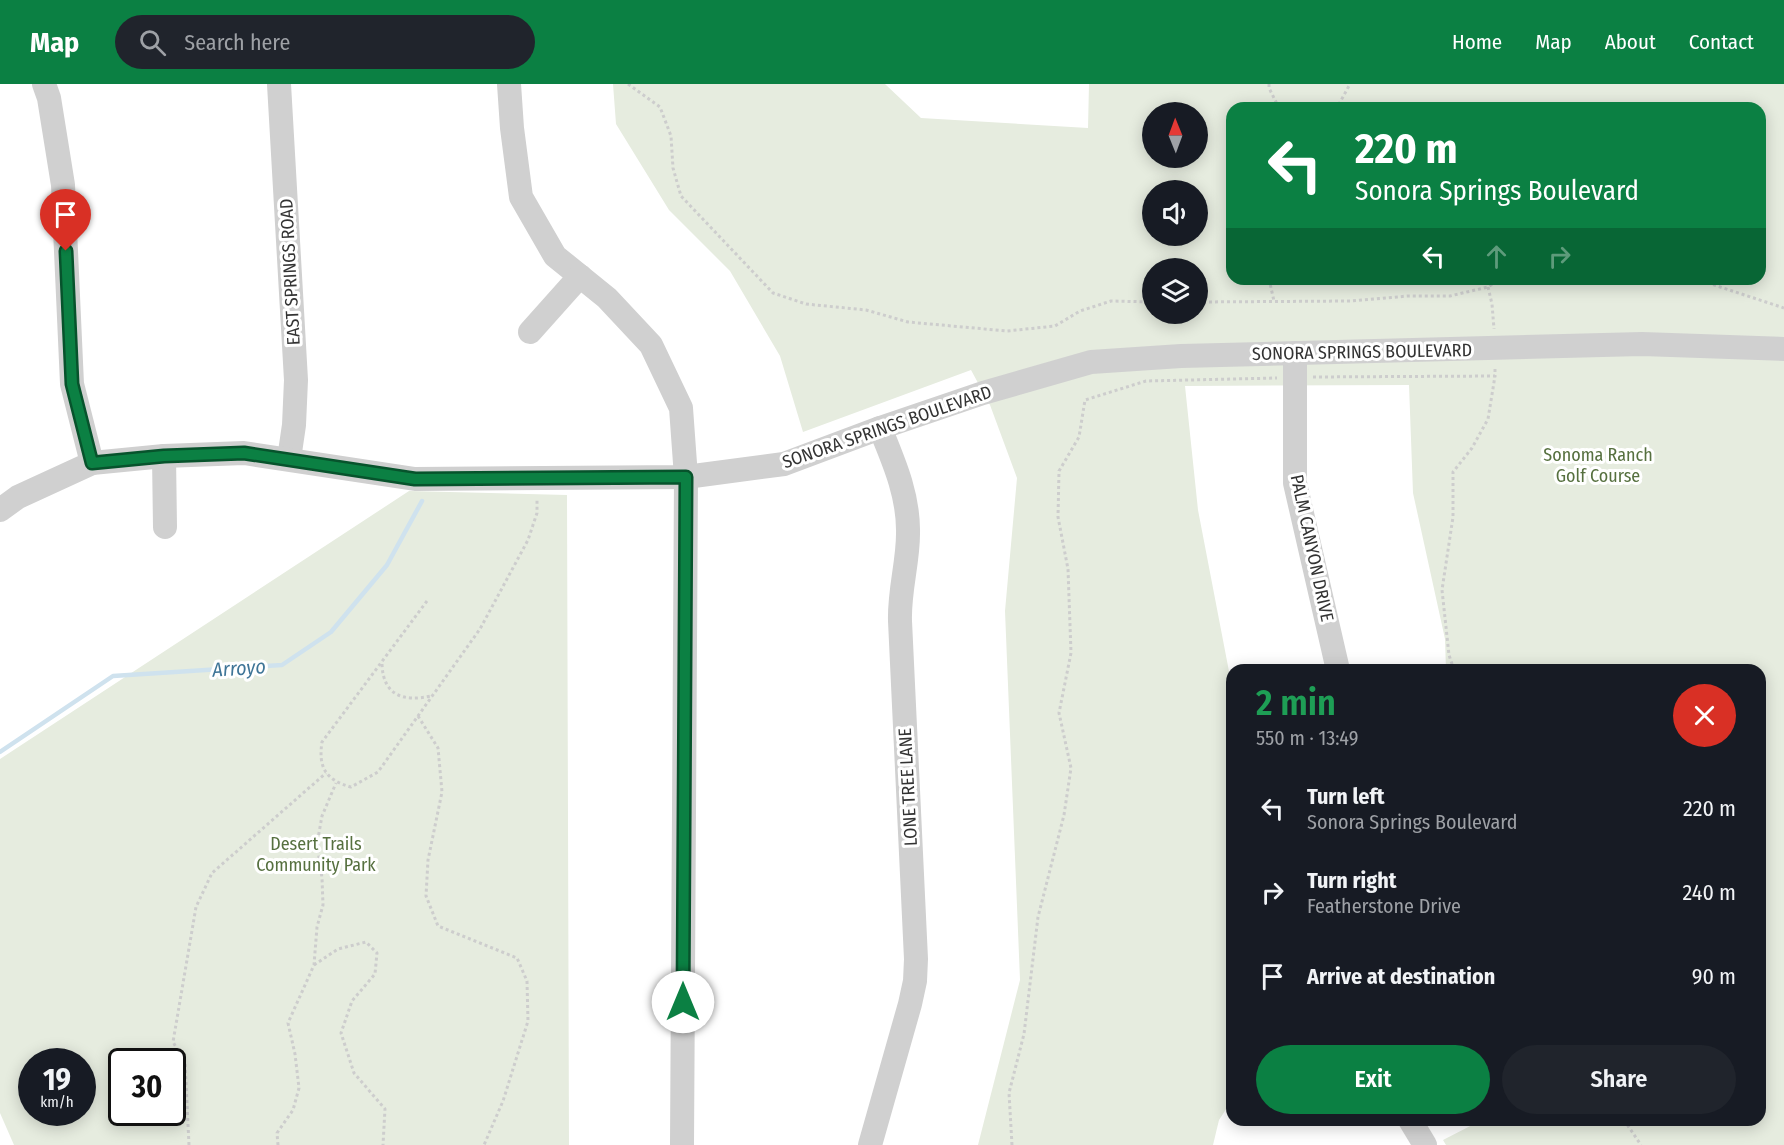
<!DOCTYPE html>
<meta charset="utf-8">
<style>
body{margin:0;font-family:"Fira Sans Condensed",sans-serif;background:#20242c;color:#f1f3f6;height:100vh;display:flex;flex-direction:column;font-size:22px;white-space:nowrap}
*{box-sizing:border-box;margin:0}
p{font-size:20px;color:#9ea1a6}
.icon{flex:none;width:33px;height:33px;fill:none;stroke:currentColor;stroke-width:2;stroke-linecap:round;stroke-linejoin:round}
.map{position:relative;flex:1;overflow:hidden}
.panel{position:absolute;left:1226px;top:580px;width:540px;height:462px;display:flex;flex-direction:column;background:#171b24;border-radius:18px;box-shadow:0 3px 15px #0003}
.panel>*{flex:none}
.guide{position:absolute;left:1226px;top:18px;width:540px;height:183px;border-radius:18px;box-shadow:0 3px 15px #0003;background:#0b8043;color:#fff;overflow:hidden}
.needle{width:39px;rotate:359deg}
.fabs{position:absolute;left:1142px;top:18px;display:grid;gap:12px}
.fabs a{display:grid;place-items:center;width:66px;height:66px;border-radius:50%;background:#171b24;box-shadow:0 3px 15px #0003;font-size:30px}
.speed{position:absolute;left:18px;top:964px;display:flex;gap:12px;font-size:30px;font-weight:700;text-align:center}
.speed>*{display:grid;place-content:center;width:78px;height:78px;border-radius:50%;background:#171b24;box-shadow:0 3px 15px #0003;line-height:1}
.speed small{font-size:15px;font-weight:400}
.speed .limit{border:3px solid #111;border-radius:9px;background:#fff;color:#111}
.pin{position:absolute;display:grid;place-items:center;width:51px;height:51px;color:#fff;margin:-62px -26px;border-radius:50% 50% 50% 0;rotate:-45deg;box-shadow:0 0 6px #0007}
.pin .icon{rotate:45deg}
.me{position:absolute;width:66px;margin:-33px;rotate:0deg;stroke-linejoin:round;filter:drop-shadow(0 0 4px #0008)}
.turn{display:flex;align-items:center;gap:21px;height:126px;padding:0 30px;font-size:27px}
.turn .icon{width:78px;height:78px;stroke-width:2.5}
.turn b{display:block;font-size:42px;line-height:51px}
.lanes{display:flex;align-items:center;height:57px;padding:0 30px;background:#0003;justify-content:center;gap:30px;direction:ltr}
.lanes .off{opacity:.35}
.round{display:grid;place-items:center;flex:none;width:63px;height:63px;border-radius:32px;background:#20242c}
.head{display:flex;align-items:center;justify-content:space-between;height:102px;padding:0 30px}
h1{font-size:36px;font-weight:600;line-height:45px;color:#1e9e55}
.cta{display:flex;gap:12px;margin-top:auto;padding:12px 30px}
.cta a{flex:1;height:69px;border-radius:36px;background:#0b8043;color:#fff;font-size:24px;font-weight:600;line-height:69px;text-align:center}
.cta a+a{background:#20242c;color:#f1f3f6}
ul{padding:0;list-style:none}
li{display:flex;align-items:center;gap:18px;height:84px;padding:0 30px}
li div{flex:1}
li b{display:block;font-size:22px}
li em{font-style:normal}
header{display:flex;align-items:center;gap:36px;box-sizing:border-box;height:84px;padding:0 30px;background:#0b8043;color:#fff}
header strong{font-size:28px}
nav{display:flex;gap:33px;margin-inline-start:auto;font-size:21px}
.search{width:420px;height:54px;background:#20242c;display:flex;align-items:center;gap:15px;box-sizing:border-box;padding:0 21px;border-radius:33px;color:#9ea1a6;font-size:22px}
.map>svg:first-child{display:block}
</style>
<header>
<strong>Map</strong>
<div class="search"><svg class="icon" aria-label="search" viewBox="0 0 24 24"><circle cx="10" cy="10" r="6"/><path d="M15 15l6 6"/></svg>Search here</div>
<nav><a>Home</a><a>Map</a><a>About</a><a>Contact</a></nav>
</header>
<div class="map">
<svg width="1784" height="1061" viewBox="0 0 1784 1061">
<rect width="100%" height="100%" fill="#fff"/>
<g fill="#e6ecdf" fill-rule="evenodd">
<path d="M 613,0 L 885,0 L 921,34 L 1088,44 L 1089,0 L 1784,0 L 1784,1061 L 1446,1061 L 1443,1056 L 1480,1037 L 1760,1036 L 1760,586 L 1446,586 L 1445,555 L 1413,409 L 1409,301 L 1185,302 L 1198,426 L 1232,603 L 1232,1016 L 1219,1036 L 1213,1061 L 978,1061 L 1020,896 L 1005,527 L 1017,394 L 990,321 L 971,286 L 803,348 L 780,272 L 730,187 L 669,126 L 616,40 ZM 1232,24 L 1760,24 L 1760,195 L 1232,195 ZM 1152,28 L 1197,28 L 1197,74 L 1152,74 ZM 1152,106 L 1197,106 L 1197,152 L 1152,152 ZM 1152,184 L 1197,184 L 1197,230 L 1152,230 Z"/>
<path d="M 409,407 L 567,411 L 569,1061 L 14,1061 L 0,1029 L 0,675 ZM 32,978 L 82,978 L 82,1029 L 32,1029 ZM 122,978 L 172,978 L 172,1029 L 122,1029 Z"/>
</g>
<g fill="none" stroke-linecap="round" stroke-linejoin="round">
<path stroke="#cfe2ee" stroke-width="4.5" d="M 0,668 L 113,592 L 282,581 L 331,548 L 387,481 L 422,417"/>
<g stroke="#cdcdcd" stroke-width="3" stroke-dasharray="3 3" stroke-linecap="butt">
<path d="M 628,0 L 660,23 L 671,52 L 673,84 L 681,112 L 773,209 L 806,220 L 866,226 L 908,238 L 1007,247 L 1055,242 L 1080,227 L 1111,217 L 1152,218"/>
<path d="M 1269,0 L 1269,4 L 1279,24"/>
<path d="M 1334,24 L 1338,22 L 1350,0"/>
<path d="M 1269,195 L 1274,217"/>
<path d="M 1696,195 L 1784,224"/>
<path d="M 1488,203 L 1492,220 L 1494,245"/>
<path d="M 1197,218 L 1351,217 L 1408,212 L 1450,212 L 1488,203 L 1501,195"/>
<path d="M 1313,293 L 1495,292 L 1495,282"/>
<path d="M 427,517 L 322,658 C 318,684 326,696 351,703 L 378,688 L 480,545 L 528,456 L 537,429 L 537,414"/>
<path d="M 382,580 C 383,612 404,618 431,612"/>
<path d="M 1454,586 L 1449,571 L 1442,506 L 1453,433 L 1453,388 L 1472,364 L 1488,335 L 1495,292"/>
<path d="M 418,632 L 438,664 L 442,708 L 428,776 L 426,812 L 438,842 L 517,874 L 527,897 L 528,937 L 503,1017 L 484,1061"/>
<path d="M 314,881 L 338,865 L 366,858 L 377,869 L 375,890 L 352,917 L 341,949 L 354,989 L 385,1025 L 383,1061"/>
<path d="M 1624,1036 L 1641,1061"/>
<path d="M 189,1061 L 185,978 L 173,958 L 196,823 L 212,789 L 326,689"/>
<path d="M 278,1061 L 277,1049 L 293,1026 L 299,1004 L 295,970 L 288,939 L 314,881 L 317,843 L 323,821 L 322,794 L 317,760 L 322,732 L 336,699"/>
<path d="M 1012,1061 L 1009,1009 L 1024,950 L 1038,833 L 1064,731 L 1071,684 L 1059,629 L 1071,569 L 1068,485 L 1058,433 L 1059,387 L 1079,353 L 1085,316 L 1146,297 L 1277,294"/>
</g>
<g stroke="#d0d0d0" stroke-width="24">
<path d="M 44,0 L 49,14 L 63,101 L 72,300 L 92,379"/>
<path d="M 279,0 L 296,296 L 294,341 L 289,375"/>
<path d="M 509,0 L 512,44 L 521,113 L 555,172 L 607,214 L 651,261 L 681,324 L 686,393 L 682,1061"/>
<path d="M 530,248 L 580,192"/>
<path d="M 1295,269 L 1295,399 L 1338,586"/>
<path d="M 164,372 L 165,443"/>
<path d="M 0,426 L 18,413 L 92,379 L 164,372 L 244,369 L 415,395 L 686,393 L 784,380 L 880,344 L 983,309 L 1091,278 L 1181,272 L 1642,260 L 1784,265"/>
<path d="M 1410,1036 L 1425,1061"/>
<path d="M 870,1061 L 910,920 L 915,897 L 916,875 L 900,537 C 899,507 908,479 908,450 C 909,412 894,378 880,344"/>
</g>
</g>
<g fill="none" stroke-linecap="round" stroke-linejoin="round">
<g stroke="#07532c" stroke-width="15">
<path id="route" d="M 66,167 L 72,300 L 92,379 L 164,372 L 244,369 L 415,395 L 686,393 L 683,918"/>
</g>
<use href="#route" stroke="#0b8043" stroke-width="10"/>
</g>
<g text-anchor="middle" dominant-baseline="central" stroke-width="6" stroke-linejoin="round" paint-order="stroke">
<g font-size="18" fill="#333" stroke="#fff">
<text transform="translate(290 188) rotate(-93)">EAST SPRINGS ROAD</text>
<text transform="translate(1362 268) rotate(-1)">SONORA SPRINGS BOULEVARD</text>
<text transform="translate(887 343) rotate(-19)">SONORA SPRINGS BOULEVARD</text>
<text transform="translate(1312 464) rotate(78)">PALM CANYON DRIVE</text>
<text transform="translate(908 703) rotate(-93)">LONE TREE LANE</text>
</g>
<g font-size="18" fill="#56703f" stroke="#fff">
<text x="1598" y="371">Sonoma Ranch<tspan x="1598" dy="21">Golf Course</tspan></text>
<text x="316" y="760">Desert Trails<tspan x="316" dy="21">Community Park</tspan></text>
</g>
<g font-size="20" font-style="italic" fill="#3f7597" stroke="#fff">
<text transform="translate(239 584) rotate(-4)">Arroyo</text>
</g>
</g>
</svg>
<div class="fabs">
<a><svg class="needle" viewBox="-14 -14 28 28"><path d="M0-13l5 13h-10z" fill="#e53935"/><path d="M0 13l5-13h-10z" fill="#9ea1a6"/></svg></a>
<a><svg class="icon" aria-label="sound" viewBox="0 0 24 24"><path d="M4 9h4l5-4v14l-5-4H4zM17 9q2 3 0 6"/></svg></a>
<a><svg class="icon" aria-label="layers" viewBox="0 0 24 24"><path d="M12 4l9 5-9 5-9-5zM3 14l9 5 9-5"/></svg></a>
</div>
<div class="speed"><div>19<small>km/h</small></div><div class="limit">30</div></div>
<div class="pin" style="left:66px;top:167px;background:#d93025"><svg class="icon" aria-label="arrive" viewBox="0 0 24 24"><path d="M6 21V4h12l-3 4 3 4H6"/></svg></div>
<svg class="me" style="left:683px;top:918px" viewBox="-20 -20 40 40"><circle r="19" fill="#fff"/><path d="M0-13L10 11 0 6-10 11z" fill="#0b8043"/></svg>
<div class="guide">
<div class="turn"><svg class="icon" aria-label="left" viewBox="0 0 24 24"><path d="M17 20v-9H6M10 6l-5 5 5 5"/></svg><div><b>220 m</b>Sonora Springs Boulevard</div></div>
<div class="lanes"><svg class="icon" aria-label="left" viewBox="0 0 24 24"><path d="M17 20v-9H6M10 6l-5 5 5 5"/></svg><svg class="icon off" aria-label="ahead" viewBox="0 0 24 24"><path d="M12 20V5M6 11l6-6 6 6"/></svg><svg class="icon off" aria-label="right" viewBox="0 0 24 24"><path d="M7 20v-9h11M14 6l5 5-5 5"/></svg></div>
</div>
<section class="panel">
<div class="head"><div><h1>2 min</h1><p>550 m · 13:49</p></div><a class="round" style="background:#d93025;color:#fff"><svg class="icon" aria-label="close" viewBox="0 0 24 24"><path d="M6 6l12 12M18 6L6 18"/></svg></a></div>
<ul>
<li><svg class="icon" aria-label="left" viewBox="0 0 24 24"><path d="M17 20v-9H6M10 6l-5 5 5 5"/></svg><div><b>Turn left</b><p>Sonora Springs Boulevard</p></div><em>220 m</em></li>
<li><svg class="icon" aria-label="right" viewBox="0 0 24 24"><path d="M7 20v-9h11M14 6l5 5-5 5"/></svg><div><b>Turn right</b><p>Featherstone Drive</p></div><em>240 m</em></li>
<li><svg class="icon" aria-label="arrive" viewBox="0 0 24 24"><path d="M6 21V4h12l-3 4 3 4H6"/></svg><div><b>Arrive at destination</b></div><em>90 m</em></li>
</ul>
<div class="cta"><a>Exit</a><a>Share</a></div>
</section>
</div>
